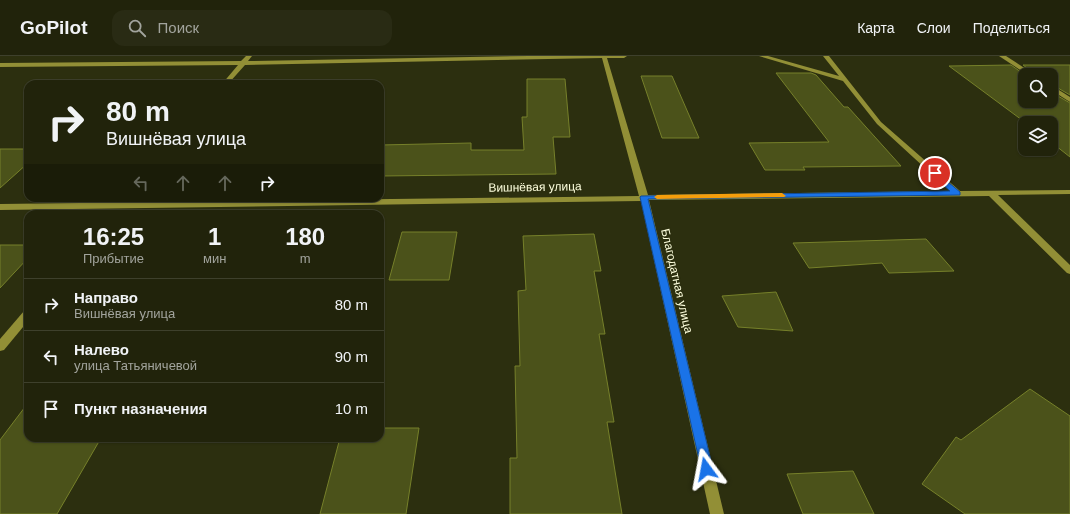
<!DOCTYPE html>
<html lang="ru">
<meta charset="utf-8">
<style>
body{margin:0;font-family:Arial,sans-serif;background:#292b14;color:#f1f3f6;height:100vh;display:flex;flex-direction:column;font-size:15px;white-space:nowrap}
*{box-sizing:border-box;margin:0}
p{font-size:13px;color:#a2a49d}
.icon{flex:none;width:22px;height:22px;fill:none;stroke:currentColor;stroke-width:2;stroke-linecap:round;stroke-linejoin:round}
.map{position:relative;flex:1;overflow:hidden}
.panel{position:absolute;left:24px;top:154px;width:360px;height:232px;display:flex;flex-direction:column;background:#21230b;border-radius:12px;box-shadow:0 1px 3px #0004,0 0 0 1px #3e402c}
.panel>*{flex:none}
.top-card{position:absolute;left:24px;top:24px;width:360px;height:122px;border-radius:12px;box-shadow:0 1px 3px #0004,0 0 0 1px #3e402c;background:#21230b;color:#f1f3f6;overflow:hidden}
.controls{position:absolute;left:1018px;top:12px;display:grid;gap:8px}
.controls a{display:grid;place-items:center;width:40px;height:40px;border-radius:8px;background:#21230b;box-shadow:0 1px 3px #0004,0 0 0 1px #3e402c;font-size:20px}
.pin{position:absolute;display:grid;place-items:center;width:34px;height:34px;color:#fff;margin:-17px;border:2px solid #fff;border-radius:50%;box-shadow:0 1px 4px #0007}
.me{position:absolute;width:44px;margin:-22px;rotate:347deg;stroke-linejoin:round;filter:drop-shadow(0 0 3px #0008)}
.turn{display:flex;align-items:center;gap:14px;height:84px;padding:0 16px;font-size:18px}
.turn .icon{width:52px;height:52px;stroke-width:2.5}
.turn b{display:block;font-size:28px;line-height:34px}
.lanes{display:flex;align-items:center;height:38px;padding:0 16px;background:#0003;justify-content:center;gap:20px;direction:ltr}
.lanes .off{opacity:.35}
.eta{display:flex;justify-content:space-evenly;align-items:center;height:68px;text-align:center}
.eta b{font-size:24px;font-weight:700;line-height:28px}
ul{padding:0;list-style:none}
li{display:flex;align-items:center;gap:12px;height:52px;padding:0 16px;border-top:1px solid #3e402c}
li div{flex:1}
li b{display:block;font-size:15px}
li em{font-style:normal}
header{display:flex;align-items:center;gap:24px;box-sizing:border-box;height:56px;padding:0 20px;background:#21230b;border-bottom:1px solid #3e402c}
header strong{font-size:19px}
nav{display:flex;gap:22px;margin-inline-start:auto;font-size:14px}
.search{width:280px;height:36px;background:#292b14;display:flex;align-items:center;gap:10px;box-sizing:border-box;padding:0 14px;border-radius:12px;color:#a2a49d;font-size:15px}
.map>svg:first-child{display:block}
</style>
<header>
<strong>GoPilot</strong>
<div class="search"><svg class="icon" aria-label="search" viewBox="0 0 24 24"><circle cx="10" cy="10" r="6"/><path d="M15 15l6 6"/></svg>Поиск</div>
<nav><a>Карта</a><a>Слои</a><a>Поделиться</a></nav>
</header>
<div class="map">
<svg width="1070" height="458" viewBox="0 0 1070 458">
<rect width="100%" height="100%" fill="#2c2f0f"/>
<g fill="#4b521a" stroke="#76802a">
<path d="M 1011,9 L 1025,19 L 1025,45 L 1051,45 L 1051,36 L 1070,47 L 1070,101 L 1051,86 L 1051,67 L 1026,67 L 949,10 Z"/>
<path d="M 1023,9 L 1070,9 L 1070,39 L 1051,28 L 1051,19 L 1036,19 Z"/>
<path d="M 776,17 L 811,17 L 816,19 L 844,51 L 848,51 L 901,110 L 803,111 L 805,114 L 765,114 L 749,87 L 829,86 Z"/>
<path d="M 641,20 L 672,20 L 699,82 L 662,82 Z"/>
<path d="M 527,23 L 565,23 L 570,81 L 553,81 L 556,118 L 380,120 L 380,89 L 471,87 L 471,94 L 524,94 L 522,61 L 527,61 Z"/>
<path d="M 0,93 L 28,93 L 28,107 L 0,132 Z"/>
<path d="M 402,176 L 457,176 L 449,224 L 389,224 Z"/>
<path d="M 594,178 L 601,215 L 594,215 L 605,278 L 599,278 L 614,366 L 607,366 L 622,458 L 510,458 L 510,402 L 517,402 L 515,310 L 520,310 L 518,235 L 526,234 L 523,180 Z"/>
<path d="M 926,183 L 954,215 L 889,217 L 882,207 L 809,212 L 793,187 Z"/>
<path d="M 0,189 L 28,189 L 28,202 L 0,232 Z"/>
<path d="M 776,236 L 793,275 L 738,271 L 722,240 Z"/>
<path d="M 1030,333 L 1070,360 L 1070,458 L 965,458 L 922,428 L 956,381 L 961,384 Z"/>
<path d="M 28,347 L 28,382 L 101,382 L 57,458 L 0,458 L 0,384 Z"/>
<path d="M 380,372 L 419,372 L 406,458 L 320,458 L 340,382 L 380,382 Z"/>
<path d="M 853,415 L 874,458 L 803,458 L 787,418 Z"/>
</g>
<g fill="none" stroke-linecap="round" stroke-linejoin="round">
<g fill="#928f36" fill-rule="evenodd">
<path d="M 246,0 L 252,0 L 248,5 L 529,0 L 627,0 L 624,2 L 607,2 L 648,139 L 950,135 L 877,68 L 843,25 L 759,0 L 768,0 L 839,20 L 823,0 L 829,0 L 881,66 L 960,135 L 1070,134 L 1070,138 L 998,139 L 1070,209 L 1070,218 L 1067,217 L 989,140 L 649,144 L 724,458 L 710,458 L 641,145 L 0,154 L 0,148 L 639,140 L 602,2 L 245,9 L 228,28 L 222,28 L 238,9 L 0,11 L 0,7 L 241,5 Z"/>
<path d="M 999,0 L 1006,0 L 1035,19 L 1028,19 Z"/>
<path d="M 1051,29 L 1070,41 L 1070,46 L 1051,34 Z"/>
<path d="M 28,254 L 28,265 L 4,294 L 0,295 L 0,283 L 24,255 Z"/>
</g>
</g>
<path fill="#1a73e8" stroke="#114b97" d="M 935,115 L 960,136 L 960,139 L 648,143 L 713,413 L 711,417 L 706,418 L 702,417 L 640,141 L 641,140 L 950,135 L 932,119 L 932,116 Z"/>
<path fill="#f59e0b" d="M 782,137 L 786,140 L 784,141 L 657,143 L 654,141 L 657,139 Z"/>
<g text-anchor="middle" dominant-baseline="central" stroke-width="3" stroke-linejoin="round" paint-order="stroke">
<g font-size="12" fill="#feffde" stroke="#2c2f0f">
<text transform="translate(535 131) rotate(-1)">Вишнёвая улица</text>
<text transform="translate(677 225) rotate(77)">Благодатная улица</text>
</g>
</g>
</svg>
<div class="controls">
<a><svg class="icon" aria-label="search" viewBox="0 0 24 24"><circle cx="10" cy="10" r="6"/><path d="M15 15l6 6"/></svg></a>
<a><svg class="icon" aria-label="layers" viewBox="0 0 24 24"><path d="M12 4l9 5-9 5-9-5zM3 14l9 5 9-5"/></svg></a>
</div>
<div class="pin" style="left:935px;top:117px;background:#d93025"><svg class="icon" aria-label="arrive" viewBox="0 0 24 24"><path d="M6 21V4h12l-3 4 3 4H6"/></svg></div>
<svg class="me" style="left:706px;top:413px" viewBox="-20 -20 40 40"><path d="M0-17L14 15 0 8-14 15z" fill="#1a73e8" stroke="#fff" stroke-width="4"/></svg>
<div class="top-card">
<div class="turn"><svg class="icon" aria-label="right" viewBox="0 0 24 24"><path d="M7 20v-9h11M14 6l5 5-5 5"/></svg><div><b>80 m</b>Вишнёвая улица</div></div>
<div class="lanes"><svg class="icon off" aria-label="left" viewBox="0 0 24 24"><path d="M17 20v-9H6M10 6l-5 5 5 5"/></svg><svg class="icon off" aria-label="ahead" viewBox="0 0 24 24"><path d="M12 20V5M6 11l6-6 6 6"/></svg><svg class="icon off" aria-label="ahead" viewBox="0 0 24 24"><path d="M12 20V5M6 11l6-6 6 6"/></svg><svg class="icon" aria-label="right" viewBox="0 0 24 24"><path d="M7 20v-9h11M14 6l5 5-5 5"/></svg></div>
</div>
<section class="panel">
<div class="eta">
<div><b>16:25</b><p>Прибытие</p></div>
<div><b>1</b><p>мин</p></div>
<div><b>180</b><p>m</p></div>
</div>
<ul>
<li><svg class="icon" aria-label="right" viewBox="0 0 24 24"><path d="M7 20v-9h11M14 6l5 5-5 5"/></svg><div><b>Направо</b><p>Вишнёвая улица</p></div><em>80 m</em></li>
<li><svg class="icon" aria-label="left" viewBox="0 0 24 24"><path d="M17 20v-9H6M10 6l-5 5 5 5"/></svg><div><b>Налево</b><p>улица Татьяничевой</p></div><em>90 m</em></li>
<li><svg class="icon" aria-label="arrive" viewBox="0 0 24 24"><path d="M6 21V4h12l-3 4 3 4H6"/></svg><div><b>Пункт назначения</b></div><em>10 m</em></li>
</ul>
</section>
</div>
